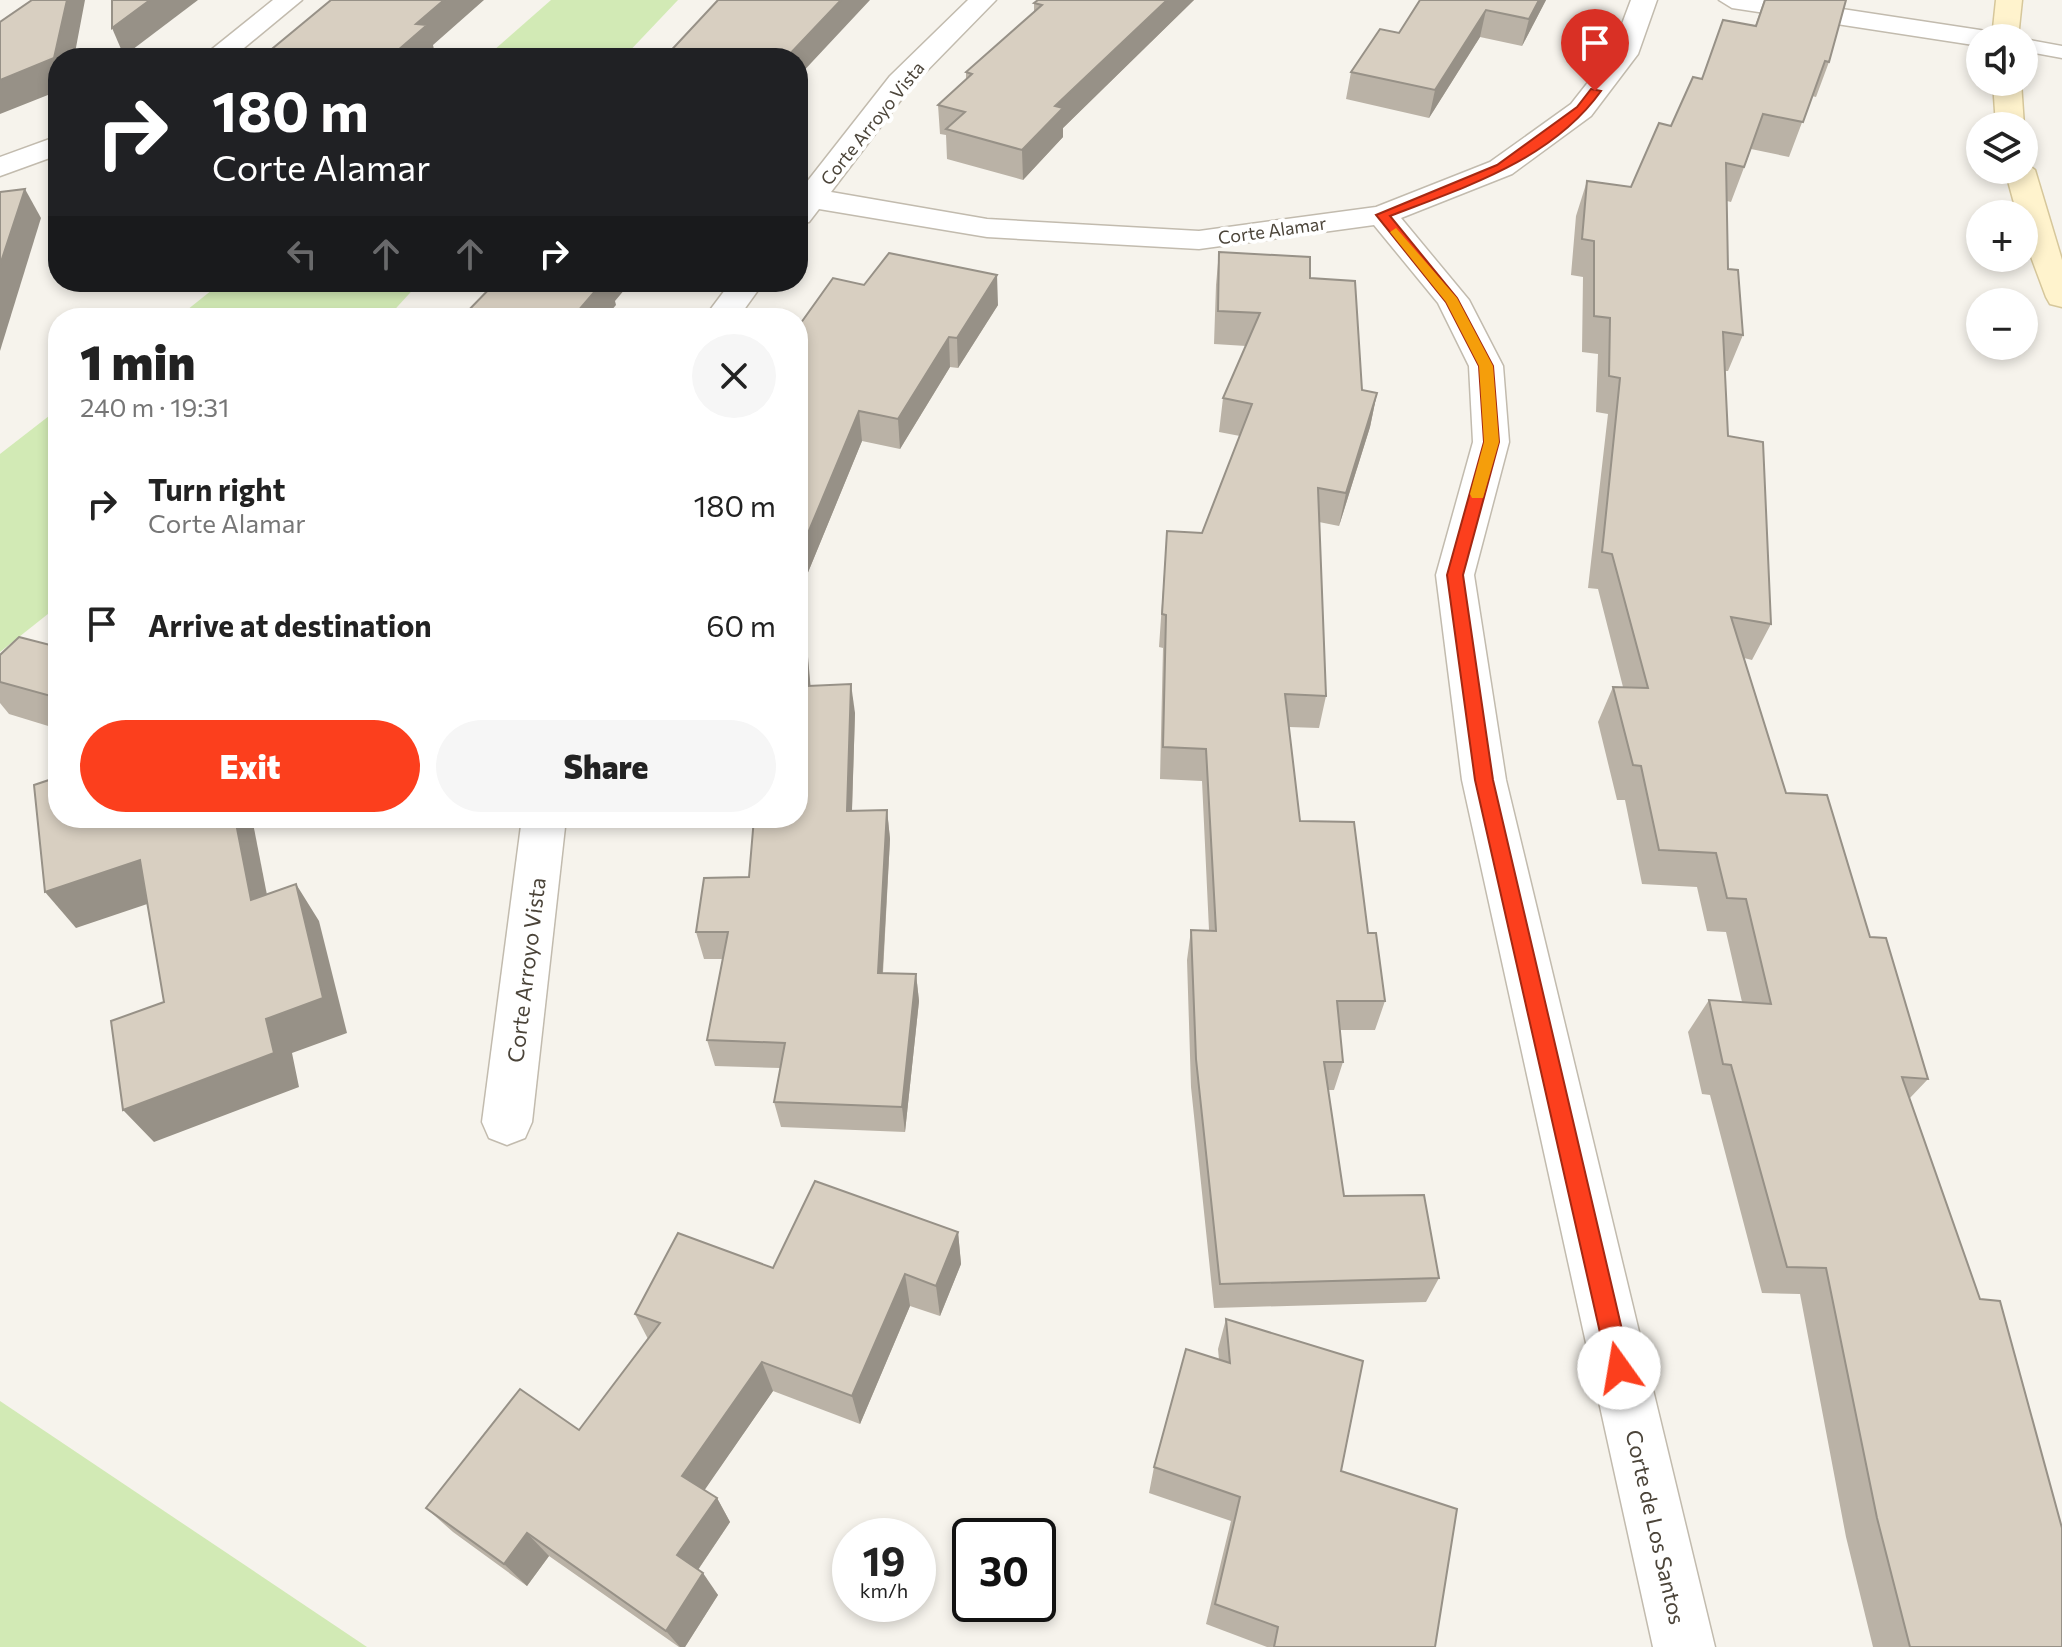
<!DOCTYPE html>
<meta charset="utf-8">
<style>
body{margin:0;font-family:Commissioner,sans-serif;background:#f6f6f6;color:#222;height:100vh;display:flex;flex-direction:column;font-size:30px;white-space:nowrap}
*{box-sizing:border-box;margin:0}
p{font-size:26px;color:#767676}
.icon{flex:none;width:44px;height:44px;fill:none;stroke:currentColor;stroke-width:2;stroke-linecap:round;stroke-linejoin:round}
.map{position:relative;flex:1;overflow:hidden}
.side{position:absolute;left:48px;top:308px;width:760px;height:520px;display:flex;flex-direction:column;background:#fff;border-radius:32px;box-shadow:0 4px 12px #0003}
.side>*{flex:none}
.banner{position:absolute;left:48px;top:48px;width:760px;height:244px;border-radius:32px;box-shadow:0 4px 12px #0003;background:#202124;color:#fff;overflow:hidden}
.tools{position:absolute;left:1966px;top:24px;display:grid;gap:16px}
.tools a{display:grid;place-items:center;width:72px;height:72px;border-radius:50%;background:#fff;box-shadow:0 4px 12px #0003;font-size:40px}
.speed{position:absolute;left:832px;top:1518px;display:flex;gap:16px;font-size:40px;font-weight:700;text-align:center}
.speed>*{display:grid;place-content:center;width:104px;height:104px;border-radius:50%;background:#fff;box-shadow:0 4px 12px #0003;line-height:1}
.speed small{font-size:20px;font-weight:400}
.speed .limit{border:4px solid #111;border-radius:12px;background:#fff;color:#111}
.pin{position:absolute;display:grid;place-items:center;width:68px;height:68px;color:#fff;margin:-82px -34px;border-radius:50% 50% 50% 0;rotate:-45deg;box-shadow:0 0 8px #0007}
.pin .icon{rotate:45deg}
.me{position:absolute;width:88px;margin:-44px;rotate:347deg;stroke-linejoin:round;filter:drop-shadow(0 0 6px #0008)}
.turn{display:flex;align-items:center;gap:28px;height:168px;padding:0 32px;font-size:36px}
.turn .icon{width:104px;height:104px;stroke-width:2.5}
.turn b{display:block;font-size:56px;line-height:68px}
.lanes{display:flex;align-items:center;height:76px;padding:0 32px;background:#0003;justify-content:center;gap:40px;direction:ltr}
.lanes .off{opacity:.35}
.round{display:grid;place-items:center;flex:none;width:84px;height:84px;border-radius:42px;background:#f6f6f6}
.summary{display:flex;align-items:center;justify-content:space-between;height:136px;padding:0 32px}
h1{font-size:48px;font-weight:800;line-height:60px}
.cta{display:flex;gap:16px;margin-top:auto;padding:16px 32px}
.cta a{flex:1;height:92px;border-radius:48px;background:#fc3f1d;color:#fff;font-size:32px;font-weight:800;line-height:92px;text-align:center}
.cta a+a{background:#f6f6f6;color:#222}
ul{padding:0;list-style:none}
li{display:flex;align-items:center;gap:24px;height:120px;padding:0 32px}
li div{flex:1}
li b{display:block;font-size:30px}
li em{font-style:normal}
.map>svg:first-child{display:block}
</style>
<div class="map">
<svg width="2062" height="1647" viewBox="0 0 2062 1647">
<rect width="100%" height="100%" fill="#f6f3ec"/>
<g fill="#d2eab5">
<path d="M 551,0 L 678,0 L 623,58 L 485,58 Z"/>
<path d="M 222,282 L 420,282 L 387,318 L 177,318 Z"/>
<path d="M 58,409 L 58,606 L 0,652 L 0,454 Z"/>
<path d="M 0,1401 L 367,1647 L 0,1647 Z"/>
</g>
<g fill="none" stroke-linecap="round" stroke-linejoin="round">
<g stroke="#c2bbae" stroke-width="3">
<path id="lane" d="M 2024,39 L 2062,46 L 2062,58 L 2024,51 Z"/>
</g>
<g stroke="#c2bbae" stroke-width="3">
<g id="street">
<path d="M 273,0 L 302,0 L 232,58 L 201,58 Z"/>
<path d="M 968,0 L 996,0 L 910,88 L 831,192 L 987,219 L 1199,231 L 1376,207 L 1490,162 L 1571,104 L 1611,53 L 1631,0 L 1657,0 L 1638,54 L 1591,116 L 1512,174 L 1401,218 L 1469,300 L 1503,366 L 1509,442 L 1474,575 L 1506,780 L 1715,1647 L 1653,1647 L 1462,780 L 1436,575 L 1473,442 L 1469,366 L 1438,303 L 1374,225 L 1199,249 L 987,237 L 819,209 L 809,222 L 798,224 L 799,192 L 890,76 Z"/>
<path d="M 1719,0 L 1783,0 L 1980,30 L 1990,32 L 1993,38 L 1980,38 L 1980,46 L 1732,8 Z"/>
<path d="M 58,136 L 58,155 L 0,176 L 0,157 Z"/>
<path d="M 731,282 L 764,282 L 738,318 L 704,318 Z"/>
<path d="M 522,818 L 566,818 L 532,1122 L 525,1138 L 507,1145 L 489,1138 L 482,1122 Z"/>
</g>
</g>
<g stroke="#d6c79b" stroke-width="3">
<g id="secondary">
<path d="M 1996,0 L 2022,0 L 2018,38 L 1992,38 Z"/>
<path d="M 1993,82 L 2021,82 L 2024,126 L 2024,127 L 1996,126 Z"/>
<path d="M 2024,162 L 2035,170 L 2062,260 L 2062,307 L 2050,304 L 2046,297 L 2024,238 L 2024,214 L 2017,214 L 2005,170 L 2024,170 Z"/>
</g>
</g>
<use href="#lane" fill="#fff" fill-rule="evenodd"/>
<use href="#street" fill="#fff" fill-rule="evenodd"/>
<use href="#secondary" fill="#fff3cd" fill-rule="evenodd"/>
</g>
<g fill="#bab2a6">
<path d="M 1038,0 L 1194,0 L 1063,128 L 1063,137 L 1023,180 L 947,159 L 946,135 L 940,134 L 938,105 L 966,79 L 966,72 L 1034,12 L 1034,3 Z"/>
<path d="M 1420,0 L 1546,0 L 1522,46 L 1480,37 L 1429,118 L 1346,99 L 1351,72 L 1399,33 Z"/>
<path d="M 1764,0 L 1829,62 L 1816,97 L 1812,96 L 1789,157 L 1751,149 L 1731,202 L 1727,201 L 1728,269 L 1743,335 L 1728,371 L 1725,371 L 1728,436 L 1771,624 L 1752,660 L 1744,658 L 1786,793 L 1870,937 L 1928,1079 L 1909,1099 L 2062,1647 L 1873,1647 L 1846,1537 L 1800,1294 L 1762,1293 L 1710,1095 L 1702,1094 L 1688,1032 L 1709,1000 L 1742,1002 L 1726,932 L 1707,931 L 1697,887 L 1642,884 L 1625,800 L 1617,800 L 1598,722 L 1613,687 L 1623,687 L 1598,589 L 1588,588 L 1608,414 L 1596,412 L 1598,354 L 1582,352 L 1583,277 L 1571,275 L 1576,216 L 1587,181 L 1631,187 L 1702,79 L 1755,26 Z"/>
<path d="M 1219,252 L 1310,278 L 1362,390 L 1377,393 L 1370,427 L 1339,526 L 1319,522 L 1326,696 L 1319,728 L 1289,727 L 1300,821 L 1368,933 L 1385,1001 L 1375,1030 L 1340,1030 L 1343,1062 L 1334,1090 L 1328,1090 L 1344,1196 L 1439,1278 L 1426,1302 L 1214,1308 L 1191,1087 L 1187,960 L 1191,930 L 1209,930 L 1202,781 L 1160,779 L 1163,648 L 1159,647 L 1167,531 L 1202,533 L 1240,436 L 1219,432 L 1223,398 L 1246,346 L 1214,344 L 1216,285 Z"/>
<path d="M 864,285 L 998,305 L 958,368 L 950,367 L 900,449 L 862,441 L 802,587 L 810,686 L 855,713 L 852,811 L 887,810 L 890,839 L 883,973 L 916,974 L 919,1001 L 905,1132 L 781,1127 L 774,1102 L 780,1068 L 715,1066 L 707,1040 L 723,959 L 704,959 L 696,932 L 749,877 L 798,818 L 798,327 Z"/>
<path d="M 58,647 L 58,729 L 9,714 L 0,703 L 0,655 Z"/>
<path d="M 958,1232 L 961,1264 L 940,1316 L 910,1306 L 860,1424 L 773,1391 L 704,1490 L 717,1498 L 730,1522 L 698,1570 L 718,1595 L 685,1647 L 679,1647 L 549,1556 L 527,1586 L 453,1532 L 426,1508 L 579,1430 L 648,1339 L 635,1314 L 773,1268 Z"/>
<path d="M 1226,1319 L 1341,1471 L 1435,1647 L 1267,1647 L 1206,1624 L 1231,1521 L 1149,1493 L 1154,1467 L 1219,1360 L 1218,1349 Z"/>
</g>
<g fill="#979187">
<path d="M 67,0 L 85,0 L 74,58 L 58,58 L 58,91 L 0,114 L 0,80 Z"/>
<path d="M 150,0 L 198,0 L 124,56 L 112,28 Z"/>
<path d="M 444,0 L 484,0 L 433,45 L 435,54 L 430,58 L 389,58 L 416,24 Z"/>
<path d="M 841,0 L 870,0 L 798,77 L 798,58 L 786,58 Z"/>
<path d="M 1167,0 L 1194,0 L 1063,128 L 1063,137 L 1023,180 L 1022,150 L 1055,106 Z"/>
<path d="M 1539,0 L 1546,0 L 1522,46 L 1529,19 Z"/>
<path d="M 1486,10 L 1480,37 L 1429,118 L 1435,90 Z"/>
<path d="M 25,189 L 41,218 L 0,351 L 0,265 Z"/>
<path d="M 997,275 L 998,305 L 958,368 L 957,338 Z"/>
<path d="M 603,282 L 631,282 L 615,301 L 616,305 L 605,318 L 572,318 Z"/>
<path d="M 949,337 L 950,367 L 900,449 L 898,419 Z"/>
<path d="M 1377,393 L 1370,427 L 1339,526 L 1346,493 Z"/>
<path d="M 859,411 L 862,441 L 802,587 L 813,715 L 808,686 L 798,557 Z"/>
<path d="M 851,684 L 855,713 L 851,839 L 847,811 Z"/>
<path d="M 887,810 L 890,839 L 881,1000 L 878,973 Z"/>
<path d="M 235,818 L 252,818 L 275,936 L 251,900 Z"/>
<path d="M 140,860 L 168,897 L 76,928 L 45,892 Z"/>
<path d="M 296,884 L 319,921 L 347,1033 L 292,1053 L 299,1087 L 154,1142 L 123,1110 L 266,1019 Z"/>
<path d="M 916,974 L 919,1001 L 905,1132 L 902,1107 Z"/>
<path d="M 958,1232 L 961,1264 L 940,1316 L 936,1286 Z"/>
<path d="M 905,1274 L 910,1306 L 860,1424 L 852,1396 Z"/>
<path d="M 762,1362 L 773,1391 L 697,1501 L 682,1476 Z"/>
<path d="M 717,1498 L 730,1522 L 693,1577 L 677,1555 Z"/>
<path d="M 527,1533 L 549,1556 L 527,1586 L 504,1564 Z"/>
<path d="M 703,1573 L 718,1595 L 685,1647 L 680,1647 L 666,1631 Z"/>
</g>
<g fill="#d8cfc1" stroke="#979187" stroke-width="2">
<path d="M 32,0 L 67,0 L 54,58 L 0,80 L 0,22 Z"/>
<path d="M 112,0 L 150,0 L 112,28 Z"/>
<path d="M 331,0 L 444,0 L 416,24 L 427,25 L 389,58 L 261,58 Z"/>
<path d="M 718,0 L 841,0 L 786,58 L 664,58 Z"/>
<path d="M 1038,0 L 1167,0 L 1055,106 L 1063,108 L 1022,150 L 946,129 L 965,112 L 938,105 L 972,74 L 966,72 L 1042,5 L 1034,3 Z"/>
<path d="M 1420,0 L 1539,0 L 1529,19 L 1486,10 L 1435,90 L 1351,72 L 1380,29 L 1399,33 Z"/>
<path d="M 1765,0 L 1846,0 L 1829,62 L 1825,61 L 1803,122 L 1763,114 L 1744,167 L 1726,163 L 1728,269 L 1738,270 L 1743,335 L 1723,332 L 1728,436 L 1763,442 L 1771,624 L 1731,617 L 1786,793 L 1827,795 L 1870,937 L 1886,938 L 1928,1079 L 1902,1077 L 1980,1299 L 2000,1301 L 2062,1528 L 2062,1647 L 1910,1647 L 1877,1518 L 1826,1268 L 1787,1267 L 1731,1065 L 1723,1064 L 1709,1000 L 1771,1004 L 1746,899 L 1727,898 L 1716,853 L 1659,850 L 1641,766 L 1633,765 L 1613,687 L 1648,688 L 1612,554 L 1602,552 L 1620,378 L 1609,376 L 1610,318 L 1594,316 L 1594,241 L 1582,239 L 1587,181 L 1631,187 L 1659,123 L 1671,126 L 1693,77 L 1702,79 L 1723,20 L 1756,26 Z"/>
<path d="M 25,189 L 0,265 L 0,192 Z"/>
<path d="M 1219,252 L 1310,257 L 1310,278 L 1355,281 L 1362,390 L 1377,393 L 1346,493 L 1318,488 L 1326,696 L 1285,694 L 1300,821 L 1354,822 L 1368,933 L 1376,933 L 1385,1001 L 1337,1001 L 1343,1062 L 1324,1062 L 1344,1196 L 1424,1195 L 1439,1278 L 1220,1284 L 1196,1059 L 1191,930 L 1216,931 L 1206,749 L 1163,747 L 1166,615 L 1162,614 L 1167,531 L 1202,533 L 1252,404 L 1223,398 L 1260,313 L 1218,311 Z"/>
<path d="M 889,253 L 997,275 L 957,338 L 949,337 L 898,419 L 859,411 L 798,557 L 798,364 L 800,359 L 798,359 L 798,327 L 833,278 L 864,285 Z"/>
<path d="M 496,282 L 603,282 L 572,318 L 461,318 Z"/>
<path d="M 798,560 L 808,686 L 851,684 L 847,811 L 887,810 L 878,973 L 916,974 L 902,1107 L 774,1102 L 785,1043 L 707,1040 L 728,932 L 696,932 L 704,878 L 749,877 L 754,818 L 798,818 Z"/>
<path d="M 19,637 L 58,647 L 58,698 L 0,682 L 0,655 Z"/>
<path d="M 58,777 L 58,818 L 235,818 L 251,900 L 296,884 L 323,998 L 266,1019 L 274,1053 L 123,1110 L 111,1021 L 164,1002 L 140,860 L 45,892 L 34,785 Z"/>
<path d="M 815,1181 L 958,1232 L 936,1286 L 905,1274 L 852,1396 L 762,1362 L 682,1476 L 717,1498 L 677,1555 L 703,1573 L 666,1631 L 527,1533 L 504,1564 L 426,1508 L 520,1389 L 579,1430 L 660,1323 L 635,1314 L 678,1233 L 773,1268 Z"/>
<path d="M 1226,1319 L 1363,1361 L 1341,1471 L 1457,1509 L 1435,1647 L 1274,1647 L 1278,1627 L 1215,1604 L 1240,1497 L 1154,1467 L 1186,1349 L 1230,1363 Z"/>
</g>
<path fill="#fc3f1d" stroke="#a42913" stroke-width="2" d="M 1591,89 L 1601,91 C 1552,160 1465,187 1390,216 L 1457,298 L 1493,366 L 1499,442 L 1463,575 L 1493,780 L 1631,1368 L 1628,1377 L 1619,1380 L 1611,1377 L 1608,1368 L 1475,780 L 1447,575 L 1484,442 L 1479,366 L 1446,302 L 1376,215 L 1497,165 L 1577,107 Z"/>
<path fill="#f59e0b" d="M 1396,228 L 1457,298 L 1493,366 L 1499,442 L 1483,498 L 1472,498 L 1470,494 L 1484,442 L 1479,366 L 1446,302 L 1390,232 Z"/>
<g text-anchor="middle" dominant-baseline="central" stroke-width="8" stroke-linejoin="round" paint-order="stroke">
<g font-size="18" fill="#4b4439" stroke="#fff">
<text transform="translate(872 123) rotate(-51)">Corte Arroyo Vista</text>
<text transform="translate(1272 230) rotate(-8)">Corte Alamar</text>
</g>
<g font-size="22" fill="#4b4439" stroke="#fff">
<text transform="translate(526 970) rotate(-83)">Corte Arroyo Vista</text>
<text transform="translate(1656 1527) rotate(77)">Corte de Los Santos</text>
</g>
</g>
</svg>
<div class="tools">
<a><svg class="icon" aria-label="sound" viewBox="0 0 24 24"><path d="M4 9h4l5-4v14l-5-4H4zM17 9q2 3 0 6"/></svg></a>
<a><svg class="icon" aria-label="layers" viewBox="0 0 24 24"><path d="M12 4l9 5-9 5-9-5zM3 14l9 5 9-5"/></svg></a>
<a>+</a>
<a>−</a>
</div>
<div class="speed"><div>19<small>km/h</small></div><div class="limit">30</div></div>
<div class="pin" style="left:1595px;top:91px;background:#d93025"><svg class="icon" aria-label="arrive" viewBox="0 0 24 24"><path d="M6 21V4h12l-3 4 3 4H6"/></svg></div>
<svg class="me" style="left:1619px;top:1368px" viewBox="-20 -20 40 40"><circle r="19" fill="#fff"/><path d="M0-13L10 11 0 6-10 11z" fill="#fc3f1d"/></svg>
<div class="banner">
<div class="turn"><svg class="icon" aria-label="right" viewBox="0 0 24 24"><path d="M7 20v-9h11M14 6l5 5-5 5"/></svg><div><b>180 m</b>Corte Alamar</div></div>
<div class="lanes"><svg class="icon off" aria-label="left" viewBox="0 0 24 24"><path d="M17 20v-9H6M10 6l-5 5 5 5"/></svg><svg class="icon off" aria-label="ahead" viewBox="0 0 24 24"><path d="M12 20V5M6 11l6-6 6 6"/></svg><svg class="icon off" aria-label="ahead" viewBox="0 0 24 24"><path d="M12 20V5M6 11l6-6 6 6"/></svg><svg class="icon" aria-label="right" viewBox="0 0 24 24"><path d="M7 20v-9h11M14 6l5 5-5 5"/></svg></div>
</div>
<section class="side">
<div class="summary"><div><h1>1 min</h1><p>240 m · 19:31</p></div><a class="round"><svg class="icon" aria-label="close" viewBox="0 0 24 24"><path d="M6 6l12 12M18 6L6 18"/></svg></a></div>
<ul>
<li><svg class="icon" aria-label="right" viewBox="0 0 24 24"><path d="M7 20v-9h11M14 6l5 5-5 5"/></svg><div><b>Turn right</b><p>Corte Alamar</p></div><em>180 m</em></li>
<li><svg class="icon" aria-label="arrive" viewBox="0 0 24 24"><path d="M6 21V4h12l-3 4 3 4H6"/></svg><div><b>Arrive at destination</b></div><em>60 m</em></li>
</ul>
<div class="cta"><a>Exit</a><a>Share</a></div>
</section>
</div>
